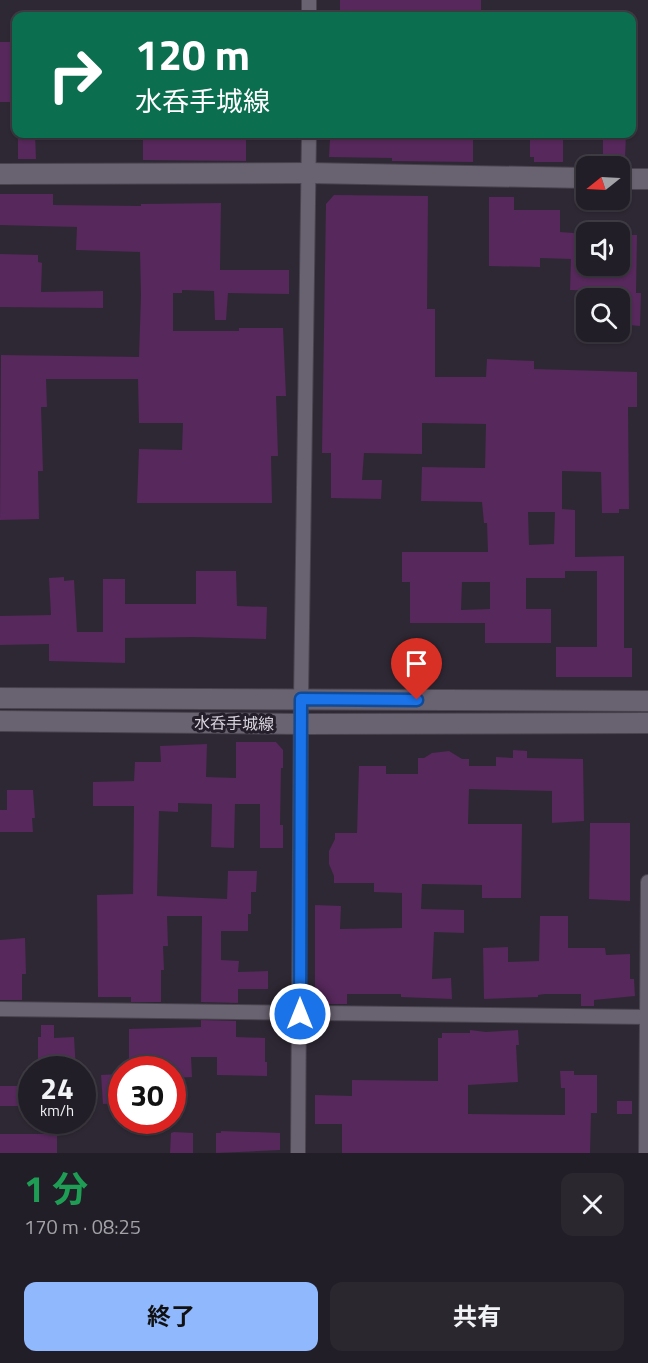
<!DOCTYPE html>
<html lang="ja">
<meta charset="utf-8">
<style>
body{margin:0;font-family:"Titillium Web","Noto Sans JP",sans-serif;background:#2a272f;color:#f1f3f6;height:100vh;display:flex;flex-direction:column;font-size:22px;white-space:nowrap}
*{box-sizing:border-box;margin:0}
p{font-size:20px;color:#a2a2a7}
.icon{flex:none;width:33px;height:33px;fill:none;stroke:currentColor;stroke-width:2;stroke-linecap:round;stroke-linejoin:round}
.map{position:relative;height:1153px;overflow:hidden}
.sheet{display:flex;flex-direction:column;background:#221e27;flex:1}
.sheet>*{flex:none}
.hud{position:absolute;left:12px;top:12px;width:624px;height:126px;border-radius:12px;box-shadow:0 2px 4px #0004,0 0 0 2px #3f3c44;background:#0b6e4f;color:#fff;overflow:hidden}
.needle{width:39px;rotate:252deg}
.buttons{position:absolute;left:576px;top:156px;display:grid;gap:12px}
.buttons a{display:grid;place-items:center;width:54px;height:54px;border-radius:12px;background:#221e27;box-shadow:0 2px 4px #0004,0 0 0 2px #3f3c44;font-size:30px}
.speed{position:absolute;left:18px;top:1056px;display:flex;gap:12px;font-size:30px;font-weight:700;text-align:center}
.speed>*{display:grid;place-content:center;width:78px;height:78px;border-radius:50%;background:#221e27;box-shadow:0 2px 4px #0004,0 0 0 2px #3f3c44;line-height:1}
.speed small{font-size:15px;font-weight:400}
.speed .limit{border:9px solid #d22;background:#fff;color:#111}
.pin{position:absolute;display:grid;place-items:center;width:51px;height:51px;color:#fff;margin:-62px -26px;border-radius:50% 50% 50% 0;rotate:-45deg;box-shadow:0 0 6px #0007}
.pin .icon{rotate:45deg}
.me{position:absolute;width:66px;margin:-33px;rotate:0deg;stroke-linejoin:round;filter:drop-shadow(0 0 4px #0008)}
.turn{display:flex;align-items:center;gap:21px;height:126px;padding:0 24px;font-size:27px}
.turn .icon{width:78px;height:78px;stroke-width:2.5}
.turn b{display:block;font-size:42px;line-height:51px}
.round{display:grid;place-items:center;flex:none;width:63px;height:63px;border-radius:12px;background:#2a272f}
.headline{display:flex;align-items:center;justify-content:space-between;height:102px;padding:0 24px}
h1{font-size:36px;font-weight:700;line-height:45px;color:#1e9e55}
.primary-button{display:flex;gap:12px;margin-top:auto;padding:12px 24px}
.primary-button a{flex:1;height:69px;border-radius:12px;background:#8fb8fd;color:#111;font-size:24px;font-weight:700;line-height:69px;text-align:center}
.primary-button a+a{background:#2a272f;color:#f1f3f6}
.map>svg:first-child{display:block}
</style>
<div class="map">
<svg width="648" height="1153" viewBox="0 0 648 1153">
<rect width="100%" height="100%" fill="#2e2834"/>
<g fill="#56285b" fill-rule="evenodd">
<rect x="340" y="0" width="141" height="16"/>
<rect x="0" y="42" width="16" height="60"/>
<path d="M 35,134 L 36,159 L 18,159 L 18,135 Z"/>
<path d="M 143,134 L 246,134 L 246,161 L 143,160 Z"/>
<path d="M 346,134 L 473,134 L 473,162 L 392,161 L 392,158 L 329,157 L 330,139 L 346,140 Z"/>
<path d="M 603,134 L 626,134 L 625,158 L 603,158 Z"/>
<path d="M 534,135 L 563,135 L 563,162 L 534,162 L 534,157 L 530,157 L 530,140 L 534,140 Z"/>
<path d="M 0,194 L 53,194 L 53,205 L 141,206 L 141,204 L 221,203 L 220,270 L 289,270 L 289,294 L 228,293 L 226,320 L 215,320 L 214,291 L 182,290 L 182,293 L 173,293 L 173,331 L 239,331 L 239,328 L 283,328 L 286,396 L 276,396 L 278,456 L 271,456 L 272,503 L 137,503 L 139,449 L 182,450 L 183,423 L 139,423 L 138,379 L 46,379 L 47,407 L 41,407 L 43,471 L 38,471 L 39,519 L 0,520 L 1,355 L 139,357 L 141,295 L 140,252 L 76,250 L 77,227 L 0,225 Z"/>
<path d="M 334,195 L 428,196 L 427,309 L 435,309 L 435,377 L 486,377 L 487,359 L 534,361 L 534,369 L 637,372 L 637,407 L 628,407 L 629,509 L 619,509 L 619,513 L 602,513 L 601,472 L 562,471 L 562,509 L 575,510 L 575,557 L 624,556 L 624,648 L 632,648 L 632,677 L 556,677 L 556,647 L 597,647 L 597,571 L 565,571 L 565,578 L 526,578 L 526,609 L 551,609 L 551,643 L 485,643 L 485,623 L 410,623 L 410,582 L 402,582 L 402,552 L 488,552 L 487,523 L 484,523 L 482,502 L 421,501 L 422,467 L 485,468 L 486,424 L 422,423 L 422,454 L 364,453 L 362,480 L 382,480 L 381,499 L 331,498 L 331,453 L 322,453 L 326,204 ZM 528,512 L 555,512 L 554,544 L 529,545 ZM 462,582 L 490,582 L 490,609 L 461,610 Z"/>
<path d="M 489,197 L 514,197 L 514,210 L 560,210 L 560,232 L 586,234 L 586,266 L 620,266 L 620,235 L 637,235 L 636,293 L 641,293 L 640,326 L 620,324 L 620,298 L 607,298 L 608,291 L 570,290 L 571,259 L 540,258 L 540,267 L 489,266 Z"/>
<path d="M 0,254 L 38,255 L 38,262 L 42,263 L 41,292 L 103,291 L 103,308 L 0,307 Z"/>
<path d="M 196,571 L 236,571 L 237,606 L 267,607 L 266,639 L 193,637 L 125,638 L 125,663 L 49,661 L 49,644 L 0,645 L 0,616 L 51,615 L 49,578 L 64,577 L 64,581 L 74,580 L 77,632 L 103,632 L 103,579 L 125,579 L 125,604 L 196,604 Z"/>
<path d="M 236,742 L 276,742 L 283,750 L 283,768 L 281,768 L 280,825 L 283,825 L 283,848 L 260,848 L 260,804 L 235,804 L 234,848 L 211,847 L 212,804 L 178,803 L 178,812 L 159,811 L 157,896 L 227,899 L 228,871 L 257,871 L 256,892 L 251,892 L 251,914 L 248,914 L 248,931 L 221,931 L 221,960 L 239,961 L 238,972 L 268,971 L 268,989 L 238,989 L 238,1003 L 201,1002 L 202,916 L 167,916 L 168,946 L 163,946 L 164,970 L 161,970 L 161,1002 L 131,1002 L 131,997 L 98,997 L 97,895 L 133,894 L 134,806 L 93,806 L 93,782 L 134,781 L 135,762 L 161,762 L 160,746 L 207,744 L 206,777 L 236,778 Z"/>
<path d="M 513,750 L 527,751 L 527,758 L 583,759 L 584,821 L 552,823 L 552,791 L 469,789 L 468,824 L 522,824 L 521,898 L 482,898 L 482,885 L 422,884 L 421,909 L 464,910 L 464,933 L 434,932 L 432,979 L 451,978 L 452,999 L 401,997 L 401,994 L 347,994 L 347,1004 L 320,1004 L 315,998 L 315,905 L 341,906 L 340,929 L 402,928 L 402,893 L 374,892 L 374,883 L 334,883 L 334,876 L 329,864 L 329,851 L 335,839 L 335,833 L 357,833 L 359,766 L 386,766 L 386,774 L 418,774 L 418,758 L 424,758 L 432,753 L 449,751 L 462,759 L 469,759 L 469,766 L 496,766 L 496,757 L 513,758 Z"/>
<path d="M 7,790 L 33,790 L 35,818 L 32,818 L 33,832 L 0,832 L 0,810 L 7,810 Z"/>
<path d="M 590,823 L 630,823 L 630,901 L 589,899 Z"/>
<path d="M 540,916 L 568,916 L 568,948 L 605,948 L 606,955 L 630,954 L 630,979 L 634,979 L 635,996 L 594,1000 L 594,1006 L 581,1006 L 581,994 L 545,994 L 538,995 L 538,997 L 484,999 L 483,948 L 508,947 L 508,962 L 539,961 Z"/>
<path d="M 25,938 L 26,974 L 22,974 L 22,1000 L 0,1000 L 0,940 Z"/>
<path d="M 201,1020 L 236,1021 L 236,1037 L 265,1038 L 265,1062 L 267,1062 L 267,1076 L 217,1075 L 217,1057 L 191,1057 L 192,1077 L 172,1078 L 172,1070 L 129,1070 L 129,1029 L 201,1027 Z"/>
<path d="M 41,1025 L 54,1025 L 54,1038 L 74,1037 L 76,1070 L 38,1070 L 38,1037 L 41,1037 Z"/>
<path d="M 470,1030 L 486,1032 L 518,1030 L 519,1045 L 516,1045 L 518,1082 L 468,1085 L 468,1114 L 565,1115 L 565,1088 L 561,1088 L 560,1071 L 574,1071 L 574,1075 L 597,1075 L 597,1113 L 591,1113 L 590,1153 L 342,1153 L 342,1124 L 315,1124 L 315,1095 L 352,1096 L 352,1080 L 438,1081 L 438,1038 L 442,1038 L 442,1033 L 470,1033 Z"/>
<path d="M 120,1074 L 121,1103 L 103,1104 L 101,1075 Z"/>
<rect x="0" y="1086" width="32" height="20"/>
<rect x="617" y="1101" width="15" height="13"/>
<path d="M 221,1131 L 280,1133 L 280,1150 L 216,1153 L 216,1133 L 221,1133 Z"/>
<path d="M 174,1132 L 193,1133 L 193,1153 L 170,1153 L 171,1133 Z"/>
<rect x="0" y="1134" width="57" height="19"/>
</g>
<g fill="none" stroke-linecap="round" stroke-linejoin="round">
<g stroke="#49434e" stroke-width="16">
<g id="street">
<path d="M 309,16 L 309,0"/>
<path d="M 0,1009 L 648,1017"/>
<path d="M 298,1153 L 301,699 L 309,134"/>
<path d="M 646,1153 L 648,882"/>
</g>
</g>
<g stroke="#49434e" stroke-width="22">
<g id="secondary">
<path d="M 0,174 L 309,173 L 586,178"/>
<path d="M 620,179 L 648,179"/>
<path d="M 0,698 L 648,701"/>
<path d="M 0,721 L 301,724 L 648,723"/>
</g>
</g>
<use href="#street" stroke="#696271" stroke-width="14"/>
<use href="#secondary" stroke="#696271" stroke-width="20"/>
</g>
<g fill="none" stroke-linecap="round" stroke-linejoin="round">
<g stroke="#114b97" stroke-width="15">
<path id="route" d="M 300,1014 L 301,699 L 417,700"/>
</g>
<use href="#route" stroke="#1a73e8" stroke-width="10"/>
</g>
<g text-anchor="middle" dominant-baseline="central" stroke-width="6" stroke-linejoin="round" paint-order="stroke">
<g font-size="16" fill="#d9d5de" stroke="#241e2a">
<text transform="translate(234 723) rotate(1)">水呑手城線</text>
</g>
</g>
</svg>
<div class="buttons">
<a><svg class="needle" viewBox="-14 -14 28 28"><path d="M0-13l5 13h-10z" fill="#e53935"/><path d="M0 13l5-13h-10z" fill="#a2a2a7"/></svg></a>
<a><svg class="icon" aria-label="sound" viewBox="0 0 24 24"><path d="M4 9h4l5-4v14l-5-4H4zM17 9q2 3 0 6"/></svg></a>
<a><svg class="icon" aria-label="search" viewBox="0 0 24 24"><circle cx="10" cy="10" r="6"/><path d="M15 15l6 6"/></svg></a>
</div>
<div class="speed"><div>24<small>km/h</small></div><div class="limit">30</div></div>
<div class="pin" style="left:417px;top:700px;background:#d93025"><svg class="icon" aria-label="arrive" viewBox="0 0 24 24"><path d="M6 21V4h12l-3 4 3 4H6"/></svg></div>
<svg class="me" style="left:300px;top:1014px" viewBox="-20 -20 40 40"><circle r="17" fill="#1a73e8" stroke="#fff" stroke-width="3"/><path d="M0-11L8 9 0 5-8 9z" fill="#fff"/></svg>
<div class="hud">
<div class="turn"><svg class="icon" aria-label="right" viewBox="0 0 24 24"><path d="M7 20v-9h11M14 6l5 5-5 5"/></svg><div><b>120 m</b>水呑手城線</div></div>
</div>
</div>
<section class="sheet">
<div class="headline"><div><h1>1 分</h1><p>170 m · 08:25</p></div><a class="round"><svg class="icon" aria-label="close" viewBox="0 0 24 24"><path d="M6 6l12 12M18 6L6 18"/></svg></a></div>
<div class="primary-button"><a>終了</a><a>共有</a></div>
</section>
